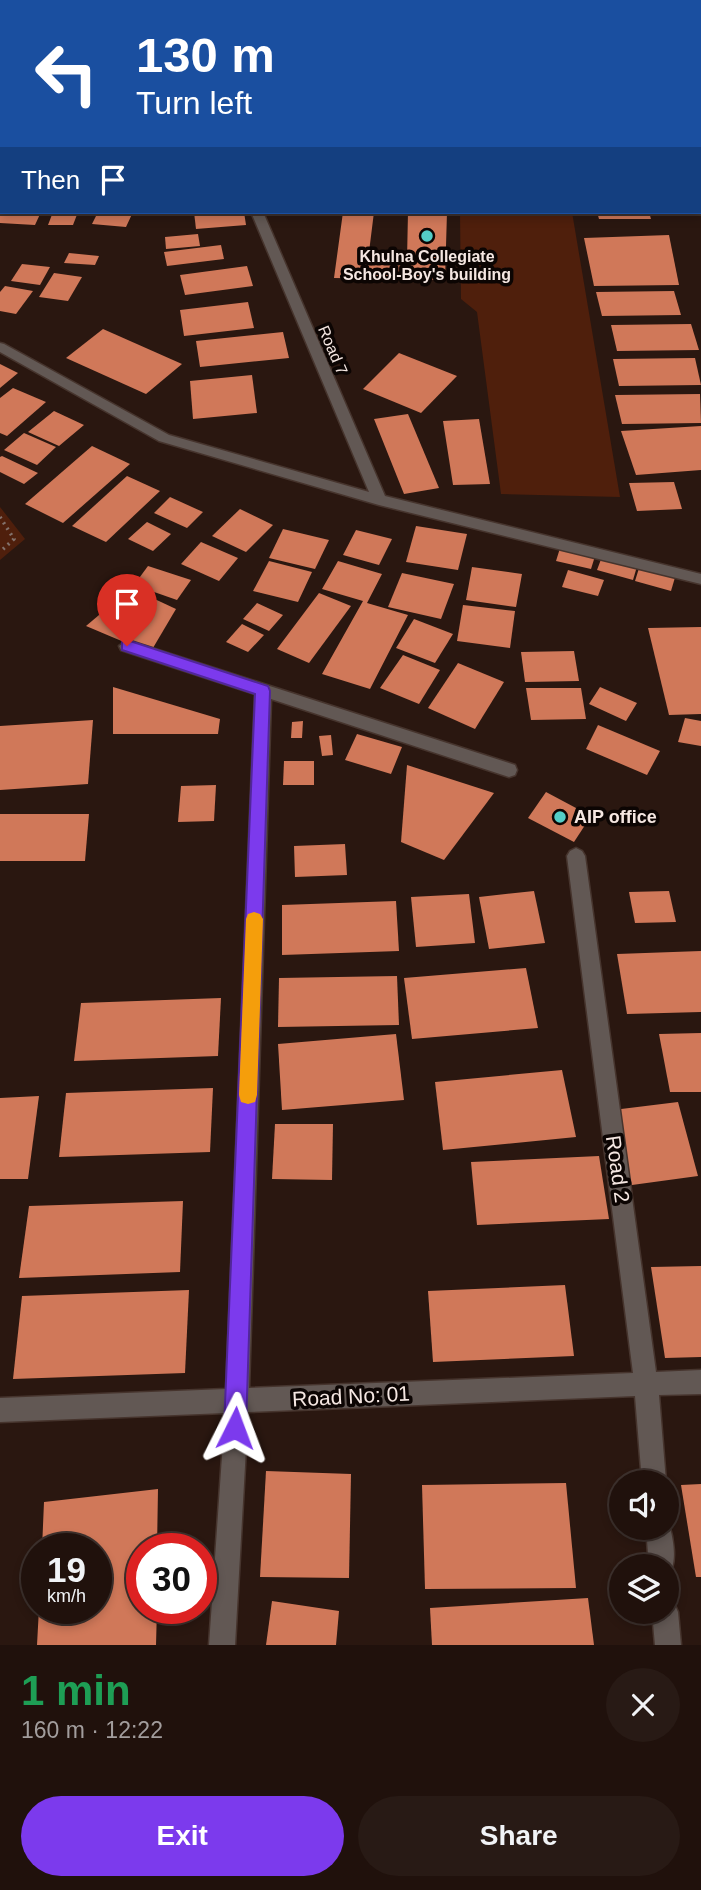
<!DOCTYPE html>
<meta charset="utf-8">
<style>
body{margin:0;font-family:Arial,sans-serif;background:#281a15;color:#f1f3f6;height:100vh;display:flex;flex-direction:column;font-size:26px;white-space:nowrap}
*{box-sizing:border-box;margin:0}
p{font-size:23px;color:#a29d9d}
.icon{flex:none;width:38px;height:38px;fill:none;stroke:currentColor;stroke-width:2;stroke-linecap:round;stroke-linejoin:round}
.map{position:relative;height:1645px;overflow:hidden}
.drawer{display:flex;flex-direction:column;background:#20110c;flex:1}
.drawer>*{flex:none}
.banner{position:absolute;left:0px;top:0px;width:702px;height:214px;box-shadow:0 4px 10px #0003,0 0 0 2px #3d312d;background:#1a4fa0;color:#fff;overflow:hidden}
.buttons{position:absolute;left:609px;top:1470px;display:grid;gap:14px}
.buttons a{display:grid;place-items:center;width:70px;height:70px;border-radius:50%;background:#20110c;box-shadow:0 4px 10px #0003,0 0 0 2px #3d312d;font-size:35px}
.speed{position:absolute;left:21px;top:1533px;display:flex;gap:14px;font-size:35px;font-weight:700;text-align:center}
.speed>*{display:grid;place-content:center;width:91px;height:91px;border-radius:50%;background:#20110c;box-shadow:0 4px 10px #0003,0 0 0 2px #3d312d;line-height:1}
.speed small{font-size:18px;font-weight:400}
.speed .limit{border:10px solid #d22;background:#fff;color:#111}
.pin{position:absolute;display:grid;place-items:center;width:60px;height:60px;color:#fff;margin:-72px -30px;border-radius:50% 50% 50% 0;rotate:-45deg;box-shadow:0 0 7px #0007}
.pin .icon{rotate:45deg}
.me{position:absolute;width:77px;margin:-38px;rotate:3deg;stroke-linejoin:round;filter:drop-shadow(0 0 5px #0008)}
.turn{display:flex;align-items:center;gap:24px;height:147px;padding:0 21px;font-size:32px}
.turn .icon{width:91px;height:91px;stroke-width:2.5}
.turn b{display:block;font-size:49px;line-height:60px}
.then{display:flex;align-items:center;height:66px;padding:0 21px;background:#0003;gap:14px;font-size:26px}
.round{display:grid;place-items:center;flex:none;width:74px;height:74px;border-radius:37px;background:#281a15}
.overview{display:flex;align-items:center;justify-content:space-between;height:119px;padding:0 21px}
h1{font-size:42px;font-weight:800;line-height:52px;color:#1e9e55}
.button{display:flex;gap:14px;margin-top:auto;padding:14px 21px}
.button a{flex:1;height:80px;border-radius:42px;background:#7c3aed;color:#fff;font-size:28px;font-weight:800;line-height:80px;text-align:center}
.button a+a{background:#281a15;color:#f1f3f6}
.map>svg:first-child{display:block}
</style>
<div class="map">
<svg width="701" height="1645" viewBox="0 0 701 1645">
<rect width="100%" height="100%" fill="#2a1710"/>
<g fill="#4f1f0c">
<path d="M 460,212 L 572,212 L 620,497 L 501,494 L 477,312 L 461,299 Z"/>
<path d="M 0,507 L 25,539 L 0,560 Z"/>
</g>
<g fill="#d07859">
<path d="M 0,212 L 41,212 L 35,225 L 0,223 Z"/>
<path d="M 53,212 L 78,212 L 73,225 L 48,225 Z"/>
<path d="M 98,212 L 133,212 L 126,227 L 92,224 Z"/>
<path d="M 194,212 L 244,212 L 246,225 L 196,229 Z"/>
<path d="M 343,212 L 374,212 L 368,260 L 407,260 L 408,212 L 447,212 L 445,280 L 334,278 Z"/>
<path d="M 597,212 L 649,212 L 651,219 L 599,219 Z"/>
<path d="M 198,234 L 200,246 L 166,249 L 165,237 Z"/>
<path d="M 669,235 L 679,285 L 594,286 L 584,238 Z"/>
<path d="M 221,245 L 224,259 L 167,266 L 164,252 Z"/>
<path d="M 69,253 L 99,256 L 95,265 L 64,263 Z"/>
<path d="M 22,264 L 50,267 L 40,285 L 11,281 Z"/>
<path d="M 247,266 L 253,286 L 185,295 L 180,275 Z"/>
<path d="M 54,273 L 82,277 L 68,301 L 39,297 Z"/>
<path d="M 5,286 L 33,291 L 16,314 L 0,311 L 0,292 Z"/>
<path d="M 674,291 L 681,315 L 602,316 L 596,292 Z"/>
<path d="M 248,302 L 254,328 L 184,336 L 180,310 Z"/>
<path d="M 691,324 L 699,350 L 617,351 L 611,325 Z"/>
<path d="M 103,329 L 182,364 L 146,394 L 66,358 Z"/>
<path d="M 283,332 L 289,358 L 200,367 L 196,341 Z"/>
<path d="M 399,353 L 457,376 L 421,413 L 363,389 Z"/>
<path d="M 695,358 L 701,385 L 619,386 L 613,359 Z"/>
<path d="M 0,364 L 18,373 L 0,388 Z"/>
<path d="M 252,375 L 257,413 L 193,419 L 190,381 Z"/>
<path d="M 13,388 L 46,402 L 7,436 L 0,433 L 0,398 Z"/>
<path d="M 700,394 L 701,423 L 622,424 L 615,395 Z"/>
<path d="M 54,411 L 84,425 L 59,446 L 28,432 Z"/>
<path d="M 408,414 L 439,488 L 404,494 L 374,419 Z"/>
<path d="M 479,419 L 490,484 L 453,485 L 443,421 Z"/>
<path d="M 701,426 L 701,470 L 636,475 L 621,431 Z"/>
<path d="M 24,433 L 56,447 L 37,465 L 4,450 Z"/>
<path d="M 92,446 L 130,464 L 63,523 L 25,504 Z"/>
<path d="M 2,456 L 38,473 L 24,484 L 0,472 L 0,457 Z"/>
<path d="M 127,476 L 160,491 L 106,542 L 72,526 Z"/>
<path d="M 674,482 L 682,509 L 637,511 L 629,483 Z"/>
<path d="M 170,497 L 203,512 L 187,528 L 154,513 Z"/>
<path d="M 240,509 L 273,525 L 246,552 L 212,536 Z"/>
<path d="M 147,522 L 171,534 L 153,551 L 128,539 Z"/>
<path d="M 416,526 L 467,534 L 458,570 L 406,562 Z"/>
<path d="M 283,529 L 329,540 L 315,569 L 269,558 Z"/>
<path d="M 356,530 L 392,539 L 379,565 L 343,555 Z"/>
<path d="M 201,542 L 238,558 L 219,581 L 181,564 Z"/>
<path d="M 561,545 L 596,553 L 591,569 L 556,561 Z"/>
<path d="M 603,554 L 638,563 L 633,580 L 597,570 Z"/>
<path d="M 269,561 L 312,572 L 298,602 L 253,591 Z"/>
<path d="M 338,561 L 382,574 L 367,603 L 408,615 L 370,689 L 322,674 L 363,601 L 322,589 Z"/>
<path d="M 640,565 L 676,574 L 671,591 L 635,581 Z"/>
<path d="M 148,566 L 191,580 L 177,600 L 134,585 Z"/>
<path d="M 472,567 L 522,574 L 516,607 L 466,600 Z"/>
<path d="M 568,570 L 604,580 L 598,596 L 562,587 Z"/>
<path d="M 402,573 L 454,584 L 441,619 L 388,607 Z"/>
<path d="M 131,588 L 176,609 L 150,653 L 86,626 Z"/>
<path d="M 319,593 L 351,606 L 309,663 L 277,649 Z"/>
<path d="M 257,603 L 283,615 L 269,631 L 243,619 Z"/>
<path d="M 463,605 L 515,611 L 510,648 L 457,641 Z"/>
<path d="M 414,619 L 453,634 L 435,663 L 396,648 Z"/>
<path d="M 242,624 L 264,635 L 248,652 L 226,642 Z"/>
<path d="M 701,627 L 701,714 L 669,715 L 648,628 Z"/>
<path d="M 574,651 L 579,681 L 525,682 L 521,652 Z"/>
<path d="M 403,655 L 440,670 L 419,704 L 380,688 Z"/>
<path d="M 458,663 L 504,682 L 475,729 L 428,708 Z"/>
<path d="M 113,687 L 220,719 L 218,734 L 113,734 Z"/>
<path d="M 600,687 L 637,703 L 626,721 L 589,704 Z"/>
<path d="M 526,688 L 581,688 L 586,719 L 531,720 Z"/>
<path d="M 685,718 L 701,721 L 701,746 L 678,742 Z"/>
<path d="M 93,720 L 88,784 L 0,790 L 0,726 Z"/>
<path d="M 303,721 L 302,738 L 291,738 L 292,722 Z"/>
<path d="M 598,725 L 660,751 L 647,775 L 586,749 Z"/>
<path d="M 357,734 L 402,747 L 391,774 L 345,760 Z"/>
<path d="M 331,735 L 333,755 L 322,756 L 319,736 Z"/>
<path d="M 284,761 L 314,761 L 314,785 L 283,785 Z"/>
<path d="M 407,765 L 494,793 L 444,860 L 401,842 Z"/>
<path d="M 216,785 L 214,821 L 178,822 L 181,786 Z"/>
<path d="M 546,792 L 591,816 L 574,842 L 528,818 Z"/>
<path d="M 0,814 L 89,814 L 85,861 L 0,861 Z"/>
<path d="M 345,844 L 347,875 L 295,877 L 294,846 Z"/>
<path d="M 534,891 L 545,943 L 489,949 L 479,897 Z"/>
<path d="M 669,891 L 676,922 L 635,923 L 629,892 Z"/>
<path d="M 469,894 L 475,943 L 416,947 L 411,897 Z"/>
<path d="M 396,901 L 399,951 L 282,955 L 282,905 Z"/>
<path d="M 701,951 L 701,1012 L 627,1014 L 617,954 Z"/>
<path d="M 526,968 L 538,1028 L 412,1039 L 404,978 Z"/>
<path d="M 397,976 L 399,1025 L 278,1027 L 279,978 Z"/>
<path d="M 221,998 L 218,1056 L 74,1061 L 81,1003 Z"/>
<path d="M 701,1033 L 701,1092 L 670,1092 L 659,1034 Z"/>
<path d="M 396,1034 L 404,1100 L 282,1110 L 278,1044 Z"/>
<path d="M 562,1070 L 576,1137 L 443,1150 L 435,1082 Z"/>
<path d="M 213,1088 L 210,1152 L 59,1157 L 66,1093 Z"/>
<path d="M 39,1096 L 28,1179 L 0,1179 L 0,1098 Z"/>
<path d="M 678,1102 L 698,1176 L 632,1185 L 613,1110 Z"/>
<path d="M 275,1124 L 333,1124 L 332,1180 L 272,1179 Z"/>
<path d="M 599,1156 L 609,1219 L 477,1225 L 471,1162 Z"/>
<path d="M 183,1201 L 180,1272 L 19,1278 L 29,1206 Z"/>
<path d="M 701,1266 L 701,1357 L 665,1358 L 651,1267 Z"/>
<path d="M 565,1285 L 574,1356 L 433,1362 L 428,1291 Z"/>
<path d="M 189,1290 L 185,1373 L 13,1379 L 22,1296 Z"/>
<path d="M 266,1471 L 351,1474 L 349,1578 L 260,1577 Z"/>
<path d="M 566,1483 L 576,1588 L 425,1589 L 422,1485 Z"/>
<path d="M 701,1484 L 701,1577 L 696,1577 L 681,1485 Z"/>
<path d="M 158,1489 L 157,1549 L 142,1549 L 142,1608 L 157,1608 L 156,1645 L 37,1645 L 39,1608 L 96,1608 L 96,1549 L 42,1549 L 44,1502 Z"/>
<path d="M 588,1598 L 594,1645 L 432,1645 L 430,1608 Z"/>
<path d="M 272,1601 L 339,1611 L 336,1645 L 266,1645 Z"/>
</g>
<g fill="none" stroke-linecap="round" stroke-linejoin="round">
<g stroke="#46342d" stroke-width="3">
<g id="street">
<path d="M 60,0 L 70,0 L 59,2 Z"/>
<path d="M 217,0 L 227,0 L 227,2 L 218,2 Z"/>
<path d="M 581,0 L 592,0 L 580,2 Z"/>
<path d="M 2,69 L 2,77 L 0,77 L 0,70 Z"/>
<path d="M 0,156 L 2,156 L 0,163 Z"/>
<path d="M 251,212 L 263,212 L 385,496 L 701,574 L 701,584 L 379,505 L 159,441 L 0,352 L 0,343 L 4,344 L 169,435 L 369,492 Z"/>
<path d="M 127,640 L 509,763 L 515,765 L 517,770 L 515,775 L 509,777 L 271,699 L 249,1388 L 633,1373 L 567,856 L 570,851 L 576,848 L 582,851 L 585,856 L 656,1372 L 701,1370 L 701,1394 L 659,1395 L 666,1482 L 642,1482 L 635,1396 L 248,1412 L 235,1645 L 209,1645 L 225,1413 L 0,1422 L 0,1398 L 226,1389 L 255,694 L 121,650 L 119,646 Z"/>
<path d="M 667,1519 C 673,1534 679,1565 667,1576 L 667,1566 L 649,1566 L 646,1528 L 667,1528 Z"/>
<path d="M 667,1600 L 674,1603 L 678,1612 L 681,1645 L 655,1645 L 652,1612 L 667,1612 Z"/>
</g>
</g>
<g stroke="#46342d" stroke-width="3">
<g id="secondary">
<rect x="636" y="0" width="10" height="2"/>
<path d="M 665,0 L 675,0 L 675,2 L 666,2 Z"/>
<rect x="700" y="83" width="1" height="9"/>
<rect x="700" y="183" width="1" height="10"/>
</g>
</g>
<path stroke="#83726c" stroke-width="3.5" stroke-dasharray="2 4.5" stroke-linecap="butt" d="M 0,517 L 14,539 L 0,552"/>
<use href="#street" fill="#625854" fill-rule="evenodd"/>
<use href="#secondary" fill="#8a7974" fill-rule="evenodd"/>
</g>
<path fill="#7c3aed" stroke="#51269a" stroke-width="2" d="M 127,640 L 268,686 L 270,691 L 246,1428 L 243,1436 L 235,1439 L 228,1436 L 224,1428 L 255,694 L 122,650 L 122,642 Z"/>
<path fill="#f59e0b" d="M 254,912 L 260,914 L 263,919 L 257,1095 L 255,1102 L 248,1104 L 241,1102 L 239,1095 L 246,919 L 248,914 Z"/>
<g fill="#54cdc7" stroke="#0c0503" stroke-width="2.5">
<circle cx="427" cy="236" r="7"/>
<circle cx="560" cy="817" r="7"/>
</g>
<g text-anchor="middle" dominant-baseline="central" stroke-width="7" stroke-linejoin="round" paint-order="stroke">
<g font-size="16" font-weight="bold" fill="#f5e7e2" stroke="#0c0503">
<text x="427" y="256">Khulna Collegiate<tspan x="427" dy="18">School-Boy's building</tspan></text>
</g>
<g font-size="16" fill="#f5e7e2" stroke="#0c0503">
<text transform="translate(333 350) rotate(67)">Road 7</text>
</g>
<g font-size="18" font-weight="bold" fill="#f5e7e2" stroke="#0c0503" text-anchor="start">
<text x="574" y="817">AIP office</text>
</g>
<g font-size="21" fill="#f5e7e2" stroke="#0c0503">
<text transform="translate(618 1169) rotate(82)">Road 2</text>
<text transform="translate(351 1396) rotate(-3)">Road No: 01</text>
</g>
</g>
</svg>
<div class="buttons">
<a><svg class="icon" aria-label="sound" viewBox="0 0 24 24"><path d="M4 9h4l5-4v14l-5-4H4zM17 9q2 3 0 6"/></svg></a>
<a><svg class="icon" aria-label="layers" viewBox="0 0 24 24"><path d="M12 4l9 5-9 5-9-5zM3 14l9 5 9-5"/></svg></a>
</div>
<div class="speed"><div>19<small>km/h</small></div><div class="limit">30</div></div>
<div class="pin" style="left:127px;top:646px;background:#d93025"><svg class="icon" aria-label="arrive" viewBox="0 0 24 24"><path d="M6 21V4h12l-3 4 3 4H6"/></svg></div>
<svg class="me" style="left:235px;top:1428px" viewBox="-20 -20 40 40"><path d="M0-17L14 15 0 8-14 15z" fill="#7c3aed" stroke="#fff" stroke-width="4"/></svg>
<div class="banner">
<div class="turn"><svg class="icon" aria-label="left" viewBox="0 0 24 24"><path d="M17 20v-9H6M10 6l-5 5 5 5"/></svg><div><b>130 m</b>Turn left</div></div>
<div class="then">Then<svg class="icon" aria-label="arrive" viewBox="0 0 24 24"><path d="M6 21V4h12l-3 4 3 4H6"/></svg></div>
</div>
</div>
<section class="drawer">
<div class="overview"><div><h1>1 min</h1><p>160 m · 12:22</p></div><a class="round"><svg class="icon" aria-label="close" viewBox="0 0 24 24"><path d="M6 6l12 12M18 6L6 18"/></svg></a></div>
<div class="button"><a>Exit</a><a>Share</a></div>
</section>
